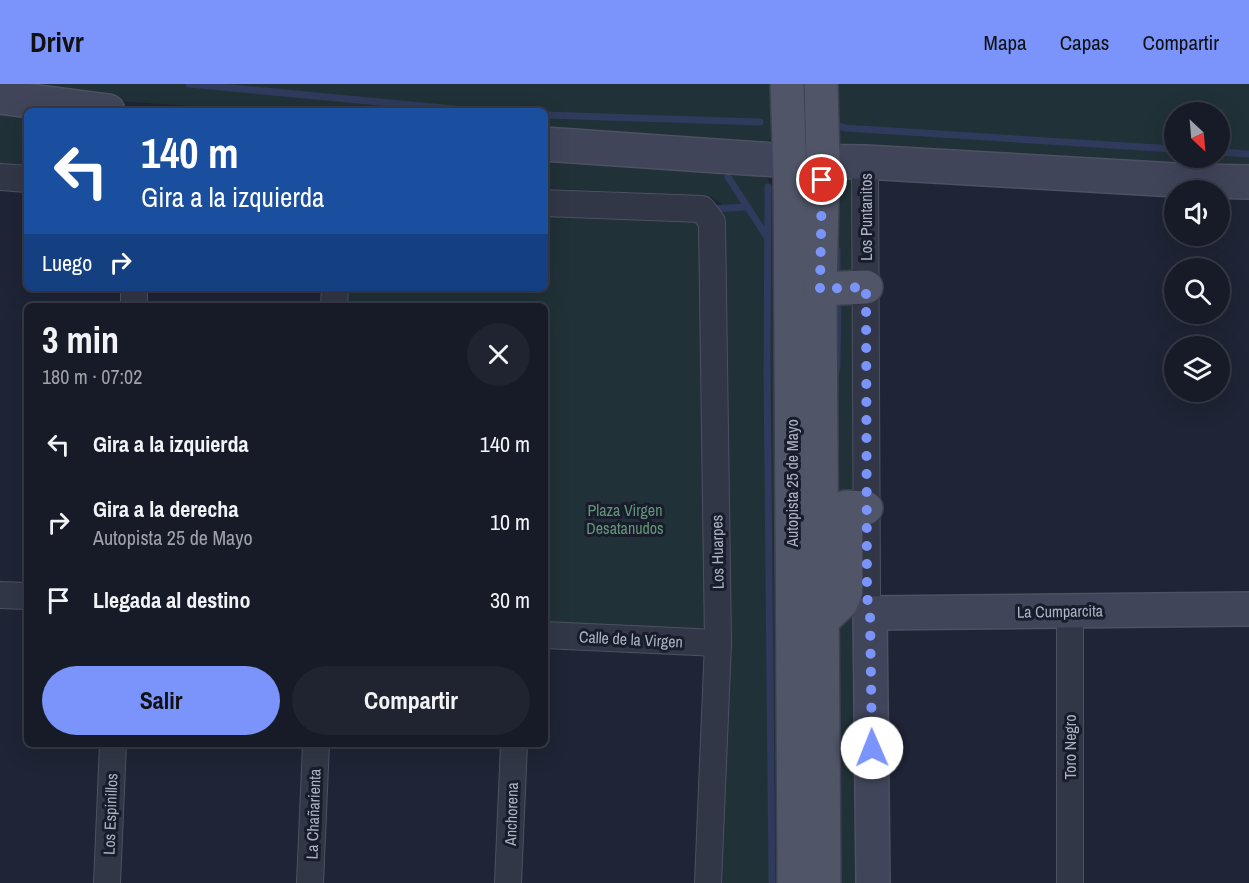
<!DOCTYPE html>
<html lang="es">
<meta charset="utf-8">
<style>
body{margin:0;font-family:"Archivo Narrow",sans-serif;background:#202430;color:#f1f3f6;height:100vh;display:flex;flex-direction:column;font-size:22px;white-space:nowrap}
*{box-sizing:border-box;margin:0}
p{font-size:20px;color:#9ea1a8}
.icon{flex:none;width:33px;height:33px;fill:none;stroke:currentColor;stroke-width:2;stroke-linecap:round;stroke-linejoin:round}
.map{position:relative;flex:1;overflow:hidden}
.sheet{position:absolute;left:24px;top:219px;width:524px;height:444px;display:flex;flex-direction:column;background:#171b28;border-radius:9px;box-shadow:0 6px 24px #0002,0 0 0 2px #363945}
.sheet>*{flex:none}
.banner{position:absolute;left:24px;top:24px;width:524px;height:183px;border-radius:9px;box-shadow:0 6px 24px #0002,0 0 0 2px #363945;background:#1a4fa0;color:#fff;overflow:hidden}
.needle{width:39px;rotate:154deg}
.tools{position:absolute;left:1164px;top:18px;display:grid;gap:12px}
.tools a{display:grid;place-items:center;width:66px;height:66px;border-radius:50%;background:#171b28;box-shadow:0 6px 24px #0002,0 0 0 2px #363945;font-size:30px}
.pin{position:absolute;display:grid;place-items:center;width:51px;height:51px;color:#fff;margin:-26px;border:3px solid #fff;border-radius:50%;box-shadow:0 2px 6px #0007}
.me{position:absolute;width:66px;margin:-33px;rotate:359deg;stroke-linejoin:round;filter:drop-shadow(0 0 4px #0008)}
.turn{display:flex;align-items:center;gap:21px;height:126px;padding:0 18px;font-size:27px}
.turn .icon{width:78px;height:78px;stroke-width:2.5}
.turn b{display:block;font-size:42px;line-height:51px}
.then{display:flex;align-items:center;height:57px;padding:0 18px;background:#0003;gap:12px;font-size:22px}
.round{display:grid;place-items:center;flex:none;width:63px;height:63px;border-radius:32px;background:#202430}
.overview{display:flex;align-items:center;justify-content:space-between;height:102px;padding:0 18px}
h1{font-size:36px;font-weight:800;line-height:45px}
.cta{display:flex;gap:12px;margin-top:auto;padding:12px 18px}
.cta a{flex:1;height:69px;border-radius:36px;background:#7a94fb;color:#111;font-size:24px;font-weight:800;line-height:69px;text-align:center}
.cta a+a{background:#202430;color:#f1f3f6}
ul{padding:0;list-style:none}
li{display:flex;align-items:center;gap:18px;height:78px;padding:0 18px}
li div{flex:1}
li b{display:block;font-size:22px}
li em{font-style:normal}
header{display:flex;align-items:center;gap:36px;box-sizing:border-box;height:84px;padding:0 30px;background:#7a94fb;color:#111}
header strong{font-size:28px}
nav{display:flex;gap:33px;margin-inline-start:auto;font-size:21px}
.map>svg:first-child{display:block}
</style>
<header>
<strong>Drivr</strong>
<nav><a>Mapa</a><a>Capas</a><a>Compartir</a></nav>
</header>
<div class="map">
<svg width="1249" height="799" viewBox="0 0 1249 799">
<rect width="100%" height="100%" fill="#1f2436"/>
<g fill="#203137" fill-rule="evenodd">
<path d="M 0,0 L 775,0 L 775,51 L 761,63 L 545,47 L 544,27 L 263,27 L 88,15 Z"/>
<path d="M 829,0 L 1249,0 L 1249,86 L 851,64 L 840,59 L 833,48 ZM 1174,28 L 1220,28 L 1220,74 L 1174,74 Z"/>
<path d="M 0,30 L 27,32 L 27,84 L 0,82 Z"/>
<path d="M 544,73 L 755,87 L 768,95 L 775,107 L 781,799 L 719,799 L 728,557 L 721,119 L 712,113 L 545,104 Z"/>
<path d="M 857,87 L 858,191 L 825,196 L 829,93 Z"/>
<path d="M 545,128 L 691,135 L 698,140 L 702,146 L 708,533 L 703,543 L 691,548 L 545,539 L 544,222 L 344,222 L 345,204 L 544,204 Z"/>
<path d="M 825,215 L 854,216 L 854,406 L 840,418 L 839,500 Z"/>
<path d="M 852,439 L 861,799 L 832,799 L 828,554 Z"/>
</g>
<g fill="none" stroke-linecap="round" stroke-linejoin="round">
<g stroke="#2f3a5c" stroke-width="7">
<path d="M 189,0 L 475,27"/>
<path d="M 544,31 L 760,38"/>
<path d="M 837,41 L 845,44 L 1174,65"/>
<path d="M 1220,68 L 1249,70"/>
<path d="M 728,93 L 767,153"/>
<path d="M 768,103 L 767,292 L 772,799"/>
<path d="M 711,125 L 747,123"/>
<path d="M 837,190 L 837,166"/>
<path d="M 835,292 L 837,283 L 838,217"/>
</g>
<g stroke="#4d5162" stroke-width="28">
<g id="street">
<path d="M 865,78 L 867,513 L 870,529"/>
<path d="M 0,93 L 27,95"/>
<path d="M 544,119 L 702,125 L 712,138 L 718,559 L 708,799"/>
<path d="M 134,222 L 134,204"/>
<path d="M 334,222 L 335,204"/>
<path d="M 0,511 L 27,512"/>
<path d="M 1070,527 L 1070,799"/>
<path d="M 544,551 L 718,559"/>
<path d="M 107,799 L 113,660"/>
<path d="M 310,799 L 316,660"/>
<path d="M 508,799 L 514,660"/>
</g>
</g>
<g stroke="#4d5162" stroke-width="36">
<g id="secondary">
<path d="M 0,13 L 108,27"/>
<path d="M 544,60 L 790,77 L 865,78 L 1193,97 L 1249,98"/>
<path d="M 873,799 L 870,529 L 1249,525"/>
</g>
</g>
<g stroke="#3c4050" stroke-width="36">
<g id="primary">
<path d="M 787,0 L 790,93 L 794,799"/>
<path d="M 821,0 L 823,76 L 820,205 L 824,799"/>
<path d="M 820,205 L 866,203"/>
<path d="M 826,533 L 841,519 L 846,508 L 846,423 L 866,424"/>
</g>
</g>
<use href="#street" stroke="#323747" stroke-width="26"/>
<use href="#secondary" stroke="#40455a" stroke-width="33"/>
<use href="#primary" stroke="#505567" stroke-width="33"/>
</g>
<g fill="none" stroke-linecap="round" stroke-linejoin="round">
<path stroke="#7a94fb" stroke-width="10" stroke-dasharray="0 18" d="M 822,96 L 820,205 L 866,203 L 867,513 L 870,529 L 872,664"/>
</g>
<g text-anchor="middle" dominant-baseline="central" stroke-width="6" stroke-linejoin="round" paint-order="stroke">
<g font-size="16" fill="#acb1c4" stroke="#181c2b">
<text transform="translate(866 133) rotate(-90)">Los Puntanitos</text>
<text transform="translate(792 399) rotate(-90)">Autopista 25 de Mayo</text>
<text transform="translate(717 468) rotate(-91)">Los Huarpes</text>
<text transform="translate(1060 527) rotate(-1)">La Cumparcita</text>
<text transform="translate(631 555) rotate(3)">Calle de la Virgen</text>
<text transform="translate(1070 663) rotate(-90)">Toro Negro</text>
<text transform="translate(110 730) rotate(-88)">Los Espinillos</text>
<text transform="translate(313 730) rotate(-88)">La Chañarienta</text>
<text transform="translate(511 730) rotate(-88)">Anchorena</text>
</g>
<g font-size="16" fill="#639578" stroke="#181c2b">
<text x="625" y="426">Plaza Virgen<tspan x="625" dy="18">Desatanudos</tspan></text>
</g>
</g>
</svg>
<div class="tools">
<a><svg class="needle" viewBox="-14 -14 28 28"><path d="M0-13l5 13h-10z" fill="#e53935"/><path d="M0 13l5-13h-10z" fill="#9ea1a8"/></svg></a>
<a><svg class="icon" aria-label="sound" viewBox="0 0 24 24"><path d="M4 9h4l5-4v14l-5-4H4zM17 9q2 3 0 6"/></svg></a>
<a><svg class="icon" aria-label="search" viewBox="0 0 24 24"><circle cx="10" cy="10" r="6"/><path d="M15 15l6 6"/></svg></a>
<a><svg class="icon" aria-label="layers" viewBox="0 0 24 24"><path d="M12 4l9 5-9 5-9-5zM3 14l9 5 9-5"/></svg></a>
</div>
<div class="pin" style="left:822px;top:96px;background:#d93025"><svg class="icon" aria-label="arrive" viewBox="0 0 24 24"><path d="M6 21V4h12l-3 4 3 4H6"/></svg></div>
<svg class="me" style="left:872px;top:664px" viewBox="-20 -20 40 40"><circle r="19" fill="#fff"/><path d="M0-13L10 11 0 6-10 11z" fill="#7a94fb"/></svg>
<div class="banner">
<div class="turn"><svg class="icon" aria-label="left" viewBox="0 0 24 24"><path d="M17 20v-9H6M10 6l-5 5 5 5"/></svg><div><b>140 m</b>Gira a la izquierda</div></div>
<div class="then">Luego<svg class="icon" aria-label="right" viewBox="0 0 24 24"><path d="M7 20v-9h11M14 6l5 5-5 5"/></svg></div>
</div>
<section class="sheet">
<div class="overview"><div><h1>3 min</h1><p>180 m · 07:02</p></div><a class="round"><svg class="icon" aria-label="close" viewBox="0 0 24 24"><path d="M6 6l12 12M18 6L6 18"/></svg></a></div>
<ul>
<li><svg class="icon" aria-label="left" viewBox="0 0 24 24"><path d="M17 20v-9H6M10 6l-5 5 5 5"/></svg><div><b>Gira a la izquierda</b></div><em>140 m</em></li>
<li><svg class="icon" aria-label="right" viewBox="0 0 24 24"><path d="M7 20v-9h11M14 6l5 5-5 5"/></svg><div><b>Gira a la derecha</b><p>Autopista 25 de Mayo</p></div><em>10 m</em></li>
<li><svg class="icon" aria-label="arrive" viewBox="0 0 24 24"><path d="M6 21V4h12l-3 4 3 4H6"/></svg><div><b>Llegada al destino</b></div><em>30 m</em></li>
</ul>
<div class="cta"><a>Salir</a><a>Compartir</a></div>
</section>
</div>
